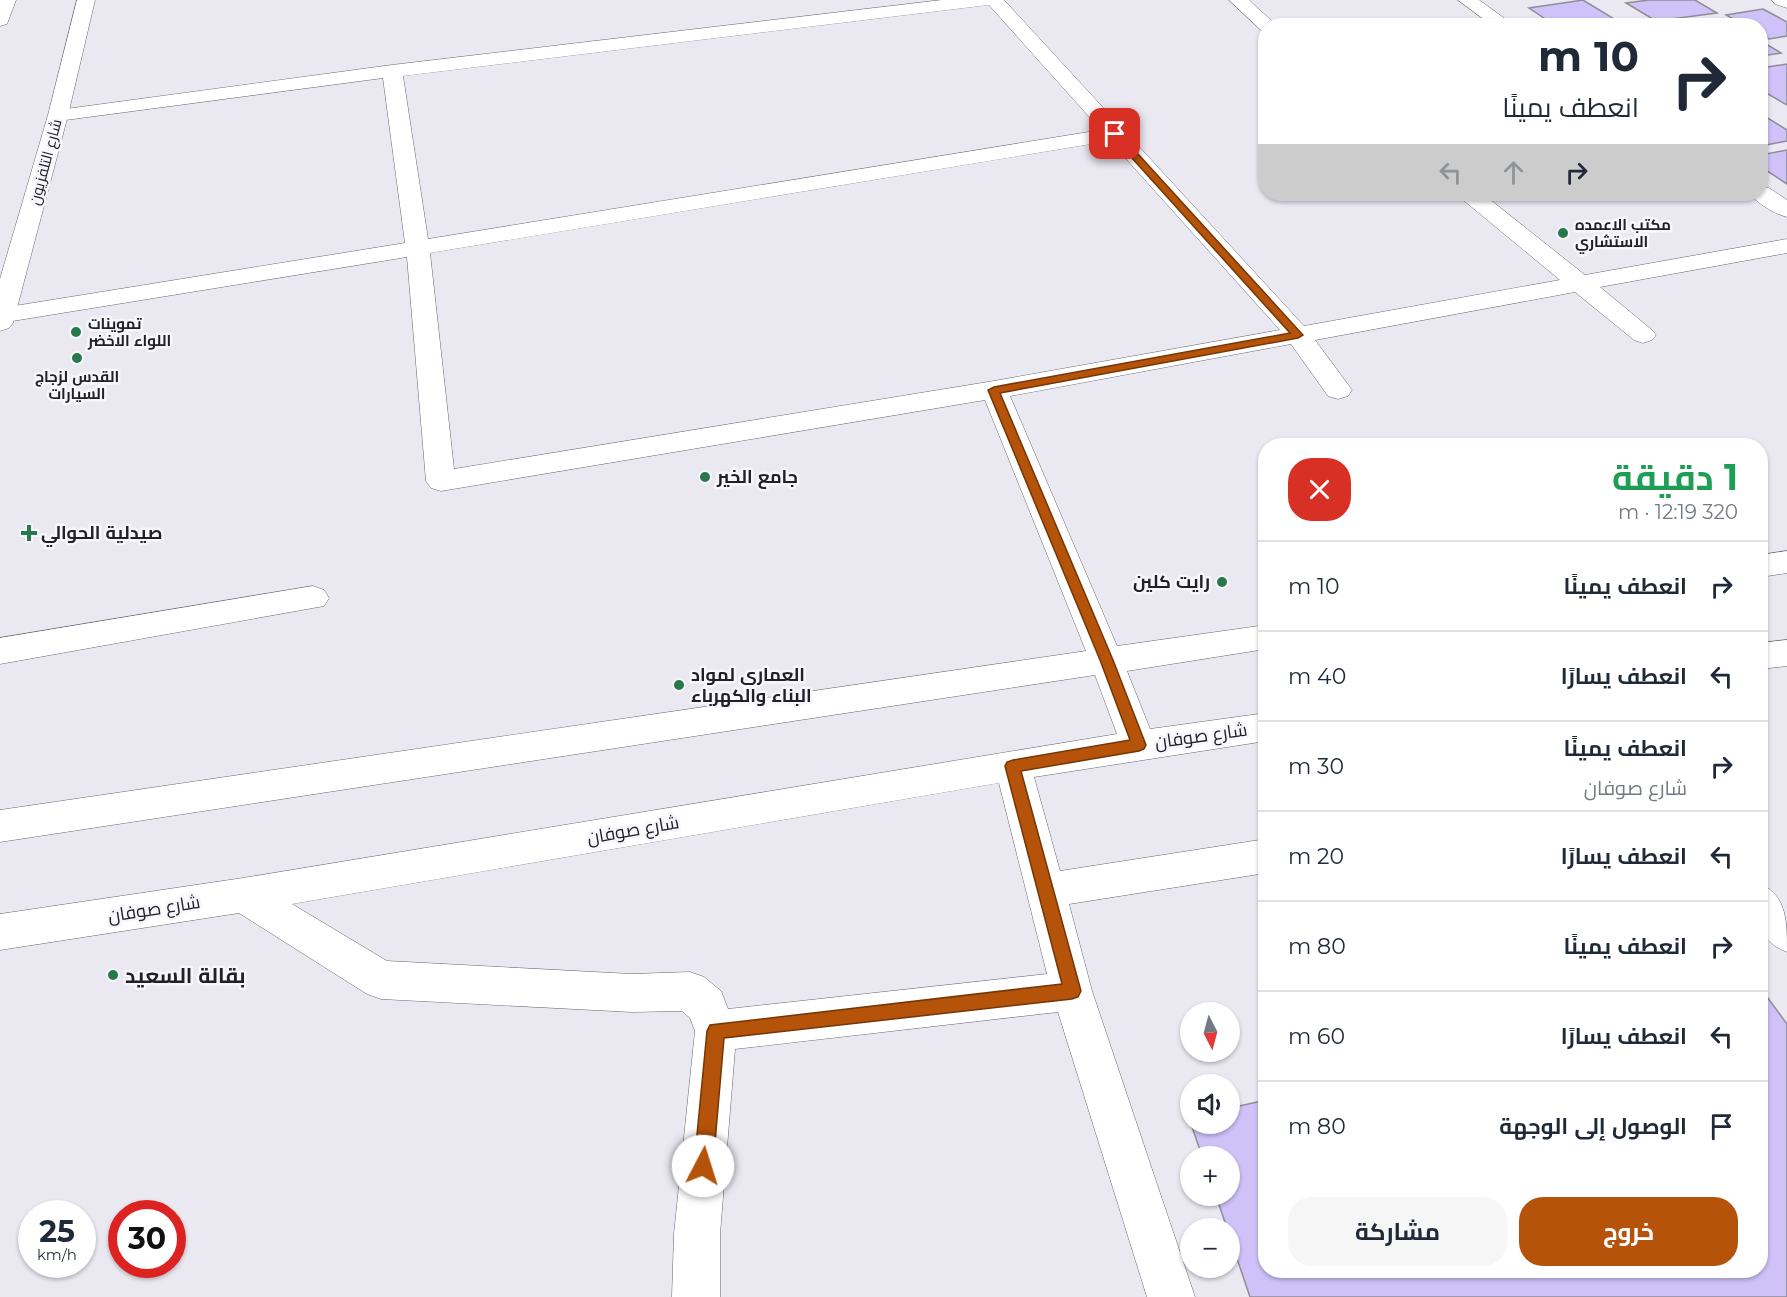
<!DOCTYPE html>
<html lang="ar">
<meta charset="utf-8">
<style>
body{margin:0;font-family:Montserrat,Cairo,sans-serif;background:#f6f6f7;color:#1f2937;direction:rtl;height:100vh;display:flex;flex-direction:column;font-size:22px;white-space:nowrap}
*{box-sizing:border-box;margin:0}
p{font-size:20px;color:#747a83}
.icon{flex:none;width:33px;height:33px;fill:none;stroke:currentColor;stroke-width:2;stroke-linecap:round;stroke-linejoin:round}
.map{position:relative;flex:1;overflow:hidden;direction:ltr}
.sheet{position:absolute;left:1258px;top:438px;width:510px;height:840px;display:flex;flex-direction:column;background:#fff;border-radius:24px;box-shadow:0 2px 4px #0004;direction:rtl}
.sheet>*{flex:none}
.hud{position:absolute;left:1258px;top:18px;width:510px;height:183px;border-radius:24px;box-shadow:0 2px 4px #0004;direction:rtl;background:#fff;color:#1f2937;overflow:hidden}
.needle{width:39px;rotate:174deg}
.tools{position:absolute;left:1180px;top:1002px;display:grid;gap:12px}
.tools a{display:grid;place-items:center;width:60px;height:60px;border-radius:50%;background:#fff;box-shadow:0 2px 4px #0004;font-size:30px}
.speed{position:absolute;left:18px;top:1200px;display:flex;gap:12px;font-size:30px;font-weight:700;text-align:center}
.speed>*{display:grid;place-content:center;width:78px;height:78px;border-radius:50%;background:#fff;box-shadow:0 2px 4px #0004;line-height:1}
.speed small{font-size:15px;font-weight:400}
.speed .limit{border:9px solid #d22;background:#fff;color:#111}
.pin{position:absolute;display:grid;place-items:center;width:51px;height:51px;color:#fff;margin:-26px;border-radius:12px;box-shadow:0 3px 9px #0006}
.me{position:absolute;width:66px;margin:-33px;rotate:5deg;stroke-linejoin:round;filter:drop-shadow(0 0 4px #0008)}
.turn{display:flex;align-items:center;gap:21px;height:126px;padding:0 30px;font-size:27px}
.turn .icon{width:78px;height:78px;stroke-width:2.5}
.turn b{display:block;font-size:42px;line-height:51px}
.lanes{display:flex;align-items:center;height:57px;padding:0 30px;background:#0003;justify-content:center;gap:30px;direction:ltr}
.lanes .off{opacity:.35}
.round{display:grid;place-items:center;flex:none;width:63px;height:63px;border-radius:24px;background:#f6f6f7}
.overview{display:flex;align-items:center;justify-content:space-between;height:102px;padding:0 30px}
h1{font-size:36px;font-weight:700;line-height:45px;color:#1e9e55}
.primary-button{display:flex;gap:12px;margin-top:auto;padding:12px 30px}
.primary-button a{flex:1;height:69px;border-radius:24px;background:#b45309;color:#fff;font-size:24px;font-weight:700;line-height:69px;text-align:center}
.primary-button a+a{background:#f6f6f7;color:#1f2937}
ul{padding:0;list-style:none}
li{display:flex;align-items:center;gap:18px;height:90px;padding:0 30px;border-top:2px solid #e0e1e3}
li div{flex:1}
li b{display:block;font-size:22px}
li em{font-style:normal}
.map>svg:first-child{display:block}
</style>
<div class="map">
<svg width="1787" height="1297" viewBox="0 0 1787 1297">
<rect width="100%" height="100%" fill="#eae8f1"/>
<g fill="#cec2f9" stroke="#8f8d95" stroke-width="1.5">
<path d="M 1583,0 L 1621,23 L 1605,26 L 1556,26 L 1529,8 Z"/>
<path d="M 1649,0 L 1695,0 L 1717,13 L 1656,21 L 1626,3 Z"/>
<path d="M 1763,9 L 1787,22 L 1787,36 L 1769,39 L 1761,35 L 1761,26 L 1745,26 L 1726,15 Z"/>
<path d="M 1761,41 L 1781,53 L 1761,56 Z"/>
<path d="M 1787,64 L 1787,105 L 1761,90 L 1761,68 Z"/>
<path d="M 1761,114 L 1787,130 L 1787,141 L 1761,146 Z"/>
<path d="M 1787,150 L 1787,184 L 1761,167 L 1761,155 Z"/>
<path d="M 1762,990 L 1787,1024 L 1787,1297 L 1250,1297 L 1230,1238 L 1230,1228 L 1227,1228 L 1216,1196 L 1230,1196 L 1230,1156 L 1202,1156 L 1191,1124 L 1230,1124 L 1230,1108 L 1266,1100 L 1266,1270 L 1761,1270 Z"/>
</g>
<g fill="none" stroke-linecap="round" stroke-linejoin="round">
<g stroke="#67666d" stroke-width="1">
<g id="minor">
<path d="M 942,0 L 1004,0 L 1304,326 L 1560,280 L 1462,199 L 1459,194 L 1483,194 L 1585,275 L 1787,239 L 1787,253 L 1600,287 L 1652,330 L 1656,335 L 1652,340 L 1643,343 L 1634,340 L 1575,292 L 1315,340 L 1352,390 L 1348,396 L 1338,399 L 1328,396 L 1291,344 L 1010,396 L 1117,646 L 1266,625 L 1266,649 L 1127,671 L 1150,729 L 1266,713 L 1266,741 L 1034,777 L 1060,871 L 1266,839 L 1266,873 L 1069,904 L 1092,991 L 1195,1297 L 1147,1297 L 1058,1012 L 735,1049 L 720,1234 L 720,1297 L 672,1297 L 674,1234 L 695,1031 L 690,1018 L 682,1011 L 632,1012 L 381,999 L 367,994 L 239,913 L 0,950 L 0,914 L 243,878 L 1117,734 L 1095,675 L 0,842 L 0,810 L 1086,651 L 985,400 L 441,491 L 431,488 L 426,481 L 407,257 L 0,323 L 0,309 L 2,308 L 405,243 L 383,78 L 58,121 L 51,119 L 48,115 L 51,111 L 392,65 ZM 989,5 L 1101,130 L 428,239 L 403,76 ZM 1110,141 L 1280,330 L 994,381 L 454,469 L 430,253 ZM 999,783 L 1047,974 L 728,1009 L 721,991 L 704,977 L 690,972 L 632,974 L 387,961 L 292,904 Z"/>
<path d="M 1229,0 L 1249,0 L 1277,26 L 1266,26 L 1266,31 L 1261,30 Z"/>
<path d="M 1458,0 L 1479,0 L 1515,26 L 1493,26 Z"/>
<path d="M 1772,0 L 1787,0 L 1787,8 L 1775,4 Z"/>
<path d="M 1761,186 L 1769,188 L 1787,200 L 1787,217 C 1775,214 1758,204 1750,194 L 1761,194 Z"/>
<path d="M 1787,551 L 1787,573 L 1761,577 L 1761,555 Z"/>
<path d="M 313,586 L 324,590 L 329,598 L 324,606 L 0,664 L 0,638 Z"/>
<path d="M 1787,640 L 1787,666 L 1761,669 L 1761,643 Z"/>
<path d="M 1761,884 C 1787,897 1787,921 1787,952 C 1753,939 1761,914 1761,884 Z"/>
</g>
</g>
<g stroke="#67666d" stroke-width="1">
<g id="major">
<path d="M 0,0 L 16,0 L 7,24 L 0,26 Z"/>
<path d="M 77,0 L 95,0 L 68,115 L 13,323 L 9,328 L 0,331 L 0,279 L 48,115 Z"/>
</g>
</g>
<use href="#minor" fill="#fff" fill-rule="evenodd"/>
<use href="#major" fill="#fff" fill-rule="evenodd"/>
</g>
<path fill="#b45309" stroke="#753606" stroke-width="1.5" d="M 1112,132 L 1118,132 L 1303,335 L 1298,338 L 1000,393 L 1113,660 L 1146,745 L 1144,749 L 1139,751 L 1021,771 L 1081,991 L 1078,997 L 1072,999 L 724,1038 L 713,1166 L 710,1173 L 703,1176 L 697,1173 L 694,1166 L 707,1031 L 710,1025 L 1062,984 L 1005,766 L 1007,762 L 1013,760 L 1130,740 L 1100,660 L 988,390 L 994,387 L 1290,333 L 1112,136 Z"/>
<g fill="#27794a" stroke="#f7f6fe" stroke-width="2">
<circle cx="1563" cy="233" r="6"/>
<circle cx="76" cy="332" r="6"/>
<circle cx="77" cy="358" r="6"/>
<circle cx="705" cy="477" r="6"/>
<path d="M26 524h6v6h6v6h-6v6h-6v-6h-6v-6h6z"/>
<circle cx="1222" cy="582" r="6"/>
<circle cx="679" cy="685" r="6"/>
<circle cx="113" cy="975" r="6"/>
</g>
<g text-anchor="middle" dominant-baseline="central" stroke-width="5" stroke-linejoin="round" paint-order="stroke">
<g font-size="15" fill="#212023" stroke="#f7f6fe">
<text transform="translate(45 162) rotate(-75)">شارع التلفزيون</text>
</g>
<g font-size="15" font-weight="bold" fill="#212023" stroke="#f7f6fe" text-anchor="start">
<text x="1575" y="224">مكتب الاعمده<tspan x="1575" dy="17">الاستشاري</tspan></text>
<text x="88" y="323">تموينات<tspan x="88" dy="17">اللواء الاخضر</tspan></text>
<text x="77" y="376" text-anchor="middle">القدس لزجاج<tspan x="77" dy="17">السيارات</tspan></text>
</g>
<g font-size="18" font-weight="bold" fill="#212023" stroke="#f7f6fe" text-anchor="start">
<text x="717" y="477">جامع الخير</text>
<text x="41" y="533">صيدلية الحوالي</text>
<text x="1210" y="582" text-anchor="end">رايت كلين</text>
<text x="691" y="675">العماري لمواد<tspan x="691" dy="21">البناء والكهرباء</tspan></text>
</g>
<g font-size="18" fill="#212023" stroke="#f7f6fe">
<text transform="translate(1201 736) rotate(-8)">شارع صوفان</text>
<text transform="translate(633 830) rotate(-10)">شارع صوفان</text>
<text transform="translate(154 909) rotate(-9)">شارع صوفان</text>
</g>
<g font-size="21" font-weight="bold" fill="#212023" stroke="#f7f6fe" text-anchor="start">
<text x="125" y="975">بقالة السعيد</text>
</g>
</g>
</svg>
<div class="tools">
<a><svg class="needle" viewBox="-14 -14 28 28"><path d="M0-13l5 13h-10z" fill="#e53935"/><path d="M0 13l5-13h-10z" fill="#747a83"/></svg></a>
<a><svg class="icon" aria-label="sound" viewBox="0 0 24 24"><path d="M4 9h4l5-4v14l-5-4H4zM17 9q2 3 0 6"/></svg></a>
<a>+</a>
<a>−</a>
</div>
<div class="speed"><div>25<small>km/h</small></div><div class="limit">30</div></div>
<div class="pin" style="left:1115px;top:134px;background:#d93025"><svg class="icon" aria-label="arrive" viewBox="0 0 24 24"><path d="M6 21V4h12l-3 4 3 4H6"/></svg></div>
<svg class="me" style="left:703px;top:1166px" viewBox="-20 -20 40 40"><circle r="19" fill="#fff"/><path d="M0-13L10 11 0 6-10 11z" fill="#b45309"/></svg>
<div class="hud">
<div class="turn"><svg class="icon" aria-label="right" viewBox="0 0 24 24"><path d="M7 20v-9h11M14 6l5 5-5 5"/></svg><div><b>10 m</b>انعطف يمينًا</div></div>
<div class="lanes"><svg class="icon off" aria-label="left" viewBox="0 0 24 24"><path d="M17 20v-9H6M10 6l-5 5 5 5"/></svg><svg class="icon off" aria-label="ahead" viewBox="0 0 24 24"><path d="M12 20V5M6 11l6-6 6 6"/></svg><svg class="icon" aria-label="right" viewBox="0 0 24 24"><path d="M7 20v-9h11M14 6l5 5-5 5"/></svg></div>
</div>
<section class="sheet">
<div class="overview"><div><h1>1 دقيقة</h1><p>320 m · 12:19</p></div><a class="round" style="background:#d93025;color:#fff"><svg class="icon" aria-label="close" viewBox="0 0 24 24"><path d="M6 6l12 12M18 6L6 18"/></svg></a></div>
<ul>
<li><svg class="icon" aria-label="right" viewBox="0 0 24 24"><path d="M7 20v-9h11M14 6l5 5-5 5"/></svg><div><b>انعطف يمينًا</b></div><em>10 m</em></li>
<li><svg class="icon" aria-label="left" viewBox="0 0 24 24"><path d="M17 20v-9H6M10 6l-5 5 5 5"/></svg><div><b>انعطف يسارًا</b></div><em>40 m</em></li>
<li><svg class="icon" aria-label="right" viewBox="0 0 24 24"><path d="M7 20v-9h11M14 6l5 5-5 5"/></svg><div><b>انعطف يمينًا</b><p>شارع صوفان</p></div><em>30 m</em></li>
<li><svg class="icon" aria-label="left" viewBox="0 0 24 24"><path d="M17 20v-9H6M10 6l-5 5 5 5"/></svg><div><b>انعطف يسارًا</b></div><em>20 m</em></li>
<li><svg class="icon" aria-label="right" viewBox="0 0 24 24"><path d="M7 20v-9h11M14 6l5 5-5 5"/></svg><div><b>انعطف يمينًا</b></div><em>80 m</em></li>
<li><svg class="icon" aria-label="left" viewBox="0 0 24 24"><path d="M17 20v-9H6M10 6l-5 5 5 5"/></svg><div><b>انعطف يسارًا</b></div><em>60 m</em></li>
<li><svg class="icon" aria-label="arrive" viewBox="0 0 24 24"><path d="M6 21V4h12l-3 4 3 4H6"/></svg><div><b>الوصول إلى الوجهة</b></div><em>80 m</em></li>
</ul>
<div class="primary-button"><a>خروج</a><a>مشاركة</a></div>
</section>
</div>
